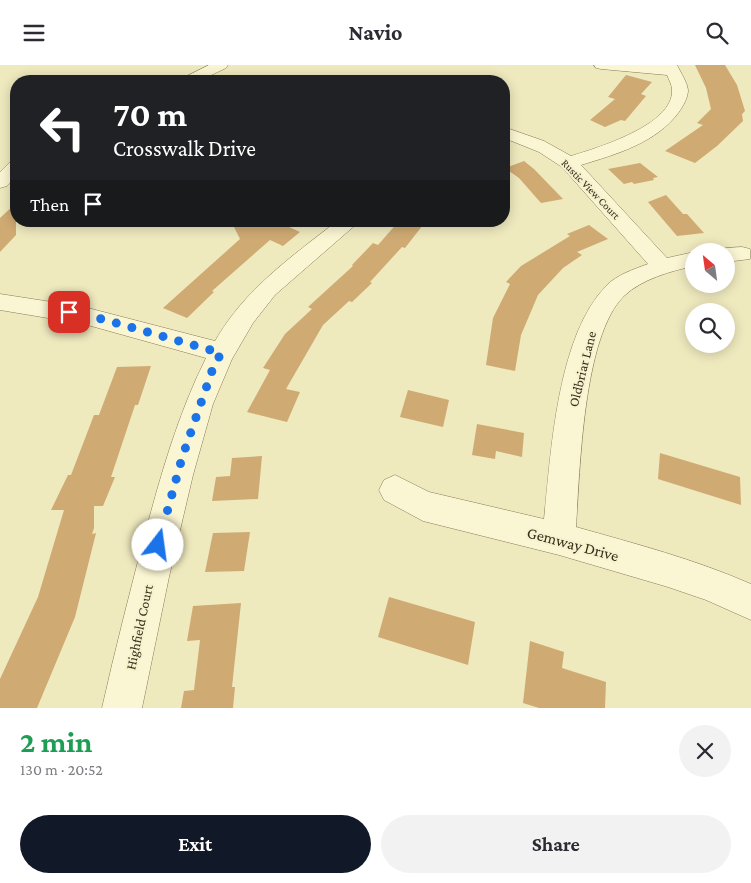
<!DOCTYPE html>
<meta charset="utf-8">
<style>
body{margin:0;font-family:"Crimson Pro",serif;background:#f2f2f3;color:#2b2b33;height:100vh;display:flex;flex-direction:column;font-size:19px;white-space:nowrap}
*{box-sizing:border-box;margin:0}
p{font-size:16px;color:#7c7c81}
.icon{flex:none;width:28px;height:28px;fill:none;stroke:currentColor;stroke-width:2;stroke-linecap:round;stroke-linejoin:round}
.map{position:relative;height:643px;overflow:hidden}
.details{display:flex;flex-direction:column;background:#fff;flex:1}
.details>*{flex:none}
.guide{position:absolute;left:10px;top:10px;width:500px;height:152px;border-radius:20px;box-shadow:0 2px 12px #0003;background:#202124;color:#fff;overflow:hidden}
.needle{width:32px;rotate:331deg}
.buttons{position:absolute;left:685px;top:178px;display:grid;gap:10px}
.buttons a{display:grid;place-items:center;width:50px;height:50px;border-radius:50%;background:#fff;box-shadow:0 2px 12px #0003;font-size:25px}
.pin{position:absolute;display:grid;place-items:center;width:42px;height:42px;color:#fff;margin:-21px;border-radius:10px;box-shadow:0 2px 8px #0006}
.me{position:absolute;width:55px;margin:-28px;rotate:15deg;stroke-linejoin:round;filter:drop-shadow(0 0 4px #0008)}
.turn{display:flex;align-items:center;gap:18px;height:105px;padding:0 20px;font-size:22px}
.turn .icon{width:65px;height:65px;stroke-width:2.5}
.turn b{display:block;font-size:35px;line-height:42px}
.then{display:flex;align-items:center;height:48px;padding:0 20px;background:#0003;gap:10px;font-size:19px}
.round{display:grid;place-items:center;flex:none;width:52px;height:52px;border-radius:26px;background:#f2f2f3}
.summary{display:flex;align-items:center;justify-content:space-between;height:85px;padding:0 20px}
h1{font-size:30px;font-weight:700;line-height:38px;color:#1e9e55}
.action{display:flex;gap:10px;margin-top:auto;padding:10px 20px}
.action a{flex:1;height:58px;border-radius:30px;background:#111827;color:#fff;font-size:20px;font-weight:700;line-height:58px;text-align:center}
.action a+a{background:#f2f2f3;color:#2b2b33}
header{display:flex;justify-content:space-between;align-items:center;height:65px;padding:0 20px;background:#fff;font-size:22px;font-weight:700}
.map>svg:first-child{display:block}
</style>
<header><svg class="icon" aria-label="menu" viewBox="0 0 24 24"><path d="M4 6h16M4 12h16M4 18h16"/></svg>Navio<svg class="icon" aria-label="search" viewBox="0 0 24 24"><circle cx="10" cy="10" r="6"/><path d="M15 15l6 6"/></svg></header>
<div class="map">
<svg width="751" height="643" viewBox="0 0 751 643">
<rect width="100%" height="100%" fill="#efe9be"/>
<g fill="#cfaa73">
<path d="M 695,0 L 725,0 L 737,20 L 745,46 L 742,49 L 743,56 L 717,81 L 695,98 L 665,86 L 703,60 L 697,58 L 711,44 L 706,23 Z"/>
<path d="M 626,10 L 652,17 L 641,29 L 646,31 L 625,56 L 621,55 L 605,62 L 590,55 L 615,34 L 608,32 Z"/>
<path d="M 524,96 L 534,104 L 563,134 L 541,138 L 519,113 L 505,103 Z"/>
<path d="M 640,98 L 658,112 L 653,113 L 654,115 L 634,119 L 632,117 L 624,119 L 608,104 Z"/>
<path d="M 666,130 L 683,149 L 687,149 L 704,168 L 677,171 L 648,137 Z"/>
<path d="M 16,138 L 16,170 L 0,187 L 0,153 Z"/>
<path d="M 231,156 L 276,156 L 300,167 L 283,181 L 270,175 L 212,226 L 214,227 L 187,253 L 163,243 L 240,174 Z"/>
<path d="M 399,156 L 426,156 L 405,183 L 402,182 L 370,217 L 372,218 L 352,237 L 349,236 L 323,260 L 286,324 L 300,327 L 287,357 L 247,347 L 270,305 L 263,303 L 285,269 L 312,244 L 308,242 L 353,201 L 352,200 L 373,178 L 378,180 Z"/>
<path d="M 589,160 L 608,174 L 577,187 L 582,190 L 563,203 L 538,230 L 521,270 L 515,306 L 486,300 L 493,253 L 510,219 L 506,217 L 521,201 L 570,171 L 567,169 Z"/>
<path d="M 151,301 L 138,340 L 135,340 L 111,412 L 115,412 L 103,441 L 94,441 L 94,463 L 92,469 L 96,468 L 75,552 L 37,643 L 0,643 L 0,614 L 38,532 L 64,445 L 51,445 L 68,410 L 71,410 L 94,350 L 99,350 L 117,302 Z"/>
<path d="M 408,325 L 449,335 L 443,362 L 400,352 Z"/>
<path d="M 477,359 L 524,368 L 522,392 L 496,386 L 495,394 L 472,390 Z"/>
<path d="M 660,388 L 740,412 L 741,440 L 658,414 Z"/>
<path d="M 262,391 L 258,434 L 212,436 L 216,412 L 230,411 L 232,393 Z"/>
<path d="M 250,467 L 244,506 L 205,507 L 213,468 Z"/>
<path d="M 389,532 L 475,557 L 468,600 L 378,572 Z"/>
<path d="M 241,538 L 232,622 L 235,622 L 233,643 L 181,643 L 184,626 L 194,625 L 200,575 L 187,576 L 193,541 Z"/>
<path d="M 530,576 L 564,587 L 562,603 L 606,617 L 605,643 L 539,643 L 523,638 Z"/>
</g>
<g fill="none" stroke-linecap="round" stroke-linejoin="round">
<g stroke="#887a56" stroke-width="1">
<g id="minor">
<path d="M 209,0 L 228,0 L 226,3 L 199,16 L 180,16 L 183,13 Z"/>
<path d="M 594,0 L 677,0 C 681,8 687,17 688,25 C 688,33 683,41 679,47 C 656,78 617,89 581,100 L 667,193 L 694,187 L 694,201 C 671,206 642,214 624,231 C 583,271 580,405 576,462 C 636,479 694,494 751,519 L 751,555 L 706,535 L 668,522 L 559,490 L 423,456 L 384,435 L 379,425 L 384,415 L 395,410 L 429,427 L 544,454 C 551,387 557,270 607,220 C 617,210 634,204 648,199 L 562,102 L 539,87 L 504,73 L 504,62 L 544,76 L 571,91 C 597,83 674,60 672,25 C 672,20 669,15 667,10 L 601,4 L 596,3 Z"/>
<path d="M 16,96 L 16,112 L 7,121 L 0,123 L 0,107 L 9,98 Z"/>
<path d="M 337,156 L 360,156 L 275,230 L 253,258 L 232,294 L 213,339 L 193,410 L 169,512 L 142,643 L 102,643 C 115,585 130,527 145,469 C 161,409 178,349 206,293 L 84,259 L 0,245 L 0,229 L 84,242 L 215,276 C 245,224 290,193 337,156 Z"/>
<path d="M 742,182 L 750,184 L 750,194 L 726,197 L 726,186 L 717,186 L 726,183 Z"/>
</g>
</g>
<use href="#minor" fill="#faf5d2" fill-rule="evenodd"/>
</g>
<g fill="none" stroke-linecap="round" stroke-linejoin="round">
<path stroke="#1a73e8" stroke-width="9" stroke-dasharray="0 16.2" d="M 69,247 L 102,254 L 221,288 L 212,306 L 182,393 L 158,480"/>
</g>
<g text-anchor="middle" dominant-baseline="central" stroke-width="4" stroke-linejoin="round" paint-order="stroke">
<g font-size="11" fill="#372e1c" stroke="#f6f2ce">
<text transform="translate(591 124) rotate(46)">Rustic View Court</text>
</g>
<g font-size="14" fill="#372e1c" stroke="#f6f2ce">
<text transform="translate(582 304) rotate(-76)">Oldbriar Lane</text>
<text transform="translate(139 562) rotate(-78)">Highfield Court</text>
</g>
<g font-size="16" fill="#372e1c" stroke="#f6f2ce">
<text transform="translate(573 479) rotate(15)">Gemway Drive</text>
</g>
</g>
</svg>
<div class="buttons">
<a><svg class="needle" viewBox="-14 -14 28 28"><path d="M0-13l5 13h-10z" fill="#e53935"/><path d="M0 13l5-13h-10z" fill="#7c7c81"/></svg></a>
<a><svg class="icon" aria-label="search" viewBox="0 0 24 24"><circle cx="10" cy="10" r="6"/><path d="M15 15l6 6"/></svg></a>
</div>
<div class="pin" style="left:69px;top:247px;background:#d93025"><svg class="icon" aria-label="arrive" viewBox="0 0 24 24"><path d="M6 21V4h12l-3 4 3 4H6"/></svg></div>
<svg class="me" style="left:158px;top:480px" viewBox="-20 -20 40 40"><circle r="19" fill="#fff"/><path d="M0-13L10 11 0 6-10 11z" fill="#1a73e8"/></svg>
<div class="guide">
<div class="turn"><svg class="icon" aria-label="left" viewBox="0 0 24 24"><path d="M17 20v-9H6M10 6l-5 5 5 5"/></svg><div><b>70 m</b>Crosswalk Drive</div></div>
<div class="then">Then<svg class="icon" aria-label="arrive" viewBox="0 0 24 24"><path d="M6 21V4h12l-3 4 3 4H6"/></svg></div>
</div>
</div>
<section class="details">
<div class="summary"><div><h1>2 min</h1><p>130 m · 20:52</p></div><a class="round"><svg class="icon" aria-label="close" viewBox="0 0 24 24"><path d="M6 6l12 12M18 6L6 18"/></svg></a></div>
<div class="action"><a>Exit</a><a>Share</a></div>
</section>
